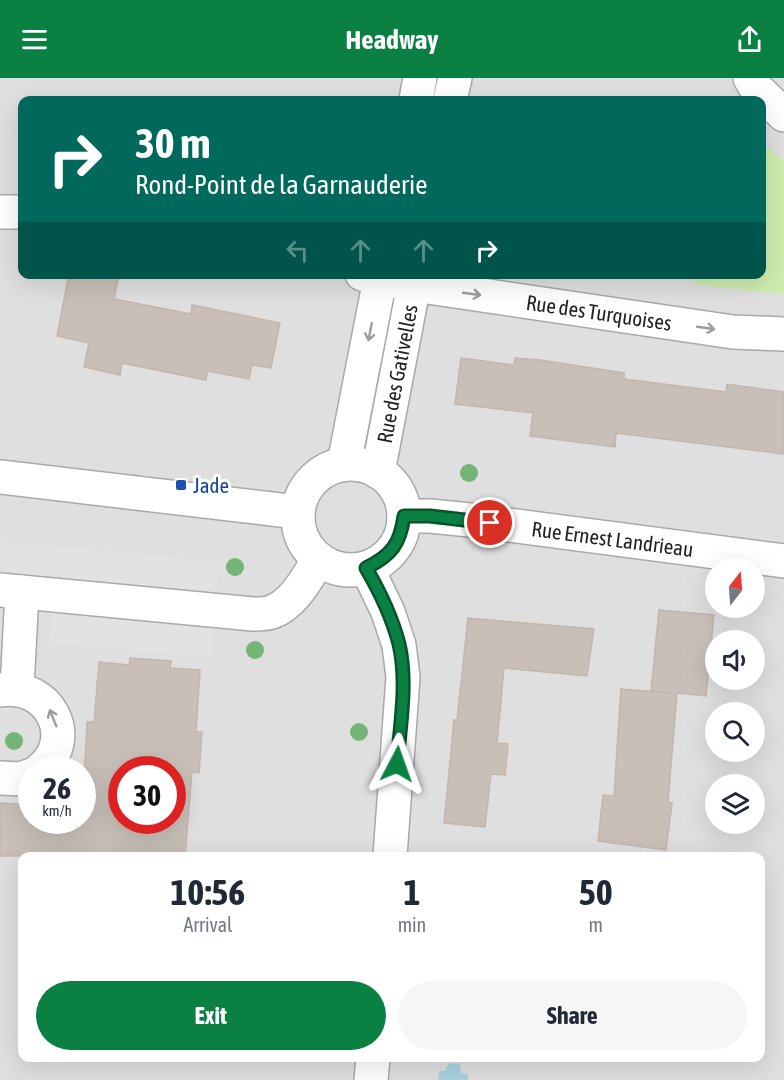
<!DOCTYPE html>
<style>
body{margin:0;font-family:"Asap Condensed",sans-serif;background:#f6f6f7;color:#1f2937;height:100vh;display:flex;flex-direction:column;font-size:22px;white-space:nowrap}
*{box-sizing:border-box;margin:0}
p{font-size:20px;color:#747a83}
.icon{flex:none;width:33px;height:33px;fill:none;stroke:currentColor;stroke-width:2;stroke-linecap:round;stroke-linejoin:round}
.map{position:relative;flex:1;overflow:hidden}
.details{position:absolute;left:18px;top:774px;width:747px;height:210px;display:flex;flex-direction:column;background:#fff;border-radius:12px;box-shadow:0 6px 24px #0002}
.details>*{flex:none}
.banner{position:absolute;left:18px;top:18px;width:748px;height:183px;border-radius:12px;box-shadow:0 6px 24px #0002;background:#00695c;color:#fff;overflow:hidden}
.needle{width:39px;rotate:17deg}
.tools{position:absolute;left:705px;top:480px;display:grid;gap:12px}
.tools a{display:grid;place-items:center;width:60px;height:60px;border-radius:50%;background:#fff;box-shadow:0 6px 24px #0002;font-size:30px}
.speed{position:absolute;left:18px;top:678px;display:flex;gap:12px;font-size:30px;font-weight:700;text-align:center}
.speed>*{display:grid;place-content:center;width:78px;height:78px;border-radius:50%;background:#fff;box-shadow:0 6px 24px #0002;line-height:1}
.speed small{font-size:15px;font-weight:400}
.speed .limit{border:9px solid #d22;background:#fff;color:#111}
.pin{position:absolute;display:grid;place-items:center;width:51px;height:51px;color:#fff;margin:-26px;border:3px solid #fff;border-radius:50%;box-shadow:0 2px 6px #0007}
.me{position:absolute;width:66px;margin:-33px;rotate:4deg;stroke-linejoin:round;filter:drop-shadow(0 0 4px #0008)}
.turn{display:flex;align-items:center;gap:21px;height:126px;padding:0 18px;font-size:27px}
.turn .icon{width:78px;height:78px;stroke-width:2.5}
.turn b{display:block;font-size:42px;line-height:51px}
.lanes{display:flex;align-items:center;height:57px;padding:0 18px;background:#0003;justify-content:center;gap:30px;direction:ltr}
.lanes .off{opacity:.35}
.eta{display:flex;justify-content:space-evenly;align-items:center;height:102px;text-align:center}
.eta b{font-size:36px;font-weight:700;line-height:42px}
.primary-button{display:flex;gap:12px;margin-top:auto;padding:12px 18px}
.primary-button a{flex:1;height:69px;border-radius:36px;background:#0b8043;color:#fff;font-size:24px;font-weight:700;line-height:69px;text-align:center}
.primary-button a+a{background:#f6f6f7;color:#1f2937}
header{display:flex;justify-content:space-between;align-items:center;height:78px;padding:0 18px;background:#0b8043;color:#fff;font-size:27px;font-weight:700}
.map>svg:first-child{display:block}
</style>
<header><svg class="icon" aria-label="menu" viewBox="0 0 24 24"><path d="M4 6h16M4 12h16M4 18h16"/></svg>Headway<svg class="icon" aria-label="share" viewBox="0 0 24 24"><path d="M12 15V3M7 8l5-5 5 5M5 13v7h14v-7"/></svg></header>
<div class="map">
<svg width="784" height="1002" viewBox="0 0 784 1002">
<rect width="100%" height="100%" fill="#f2efe9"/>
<path fill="#e0dfdf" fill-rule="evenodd" d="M 0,0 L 784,0 L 784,1002 L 0,1002 ZM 22,22 L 762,22 L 762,196 L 22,196 ZM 716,490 L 754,490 L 754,530 L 716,530 ZM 716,562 L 754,562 L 754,602 L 716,602 ZM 716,634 L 754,634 L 754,674 L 716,674 ZM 32,692 L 82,692 L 82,742 L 32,742 ZM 122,692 L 172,692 L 172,742 L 122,742 ZM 716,706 L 754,706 L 754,746 L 716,746 ZM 22,778 L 760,778 L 760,980 L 22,980 Z"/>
<path fill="#cdebb0" d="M 762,63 L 784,83 L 784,216 L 694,207 L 695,197 L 762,196 Z"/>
<path fill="#e2e2e2" d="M 0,463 L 218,483 L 211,580 L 49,565 L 51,537 L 0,531 Z"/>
<path fill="#aad3df" d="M 449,985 L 460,986 L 461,995 L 468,996 L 468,1002 L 438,1002 L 439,993 L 445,993 Z"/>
<g fill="#c7bfb8" stroke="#c4b6ab" stroke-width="1.5" fill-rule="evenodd">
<path d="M 69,196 L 99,196 L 118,201 L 114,221 L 191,236 L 192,227 L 280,245 L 271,290 L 252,287 L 249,301 L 207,293 L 206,302 L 122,285 L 120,297 L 84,289 L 89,265 L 57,258 Z"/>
<path d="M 461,280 L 514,287 L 515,280 L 540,282 L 624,295 L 624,301 L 726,314 L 727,306 L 784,314 L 784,376 L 616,355 L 615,369 L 530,358 L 533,335 L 455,326 Z"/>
<path d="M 659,532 L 714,537 L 706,618 L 677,615 L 668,724 L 672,725 L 666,772 L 598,763 L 603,717 L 614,718 L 621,611 L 672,615 L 651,613 Z"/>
<path d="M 468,540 L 594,551 L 587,598 L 504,590 L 497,665 L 508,666 L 505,697 L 491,696 L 485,749 L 444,745 L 454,642 L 457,642 Z"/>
<path d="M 130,580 L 171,583 L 170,590 L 200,592 L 196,654 L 202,654 L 199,695 L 192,694 L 185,778 L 0,778 L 0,725 L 32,727 L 32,742 L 82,742 L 87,644 L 94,644 L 99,584 L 129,587 ZM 122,692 L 172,692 L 172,742 L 122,742 Z"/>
</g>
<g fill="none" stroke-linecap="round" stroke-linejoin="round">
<g stroke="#a9a9a9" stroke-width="36">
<g id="minor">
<path d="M 750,0 L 756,10 L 784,37"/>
<path d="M 416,22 L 420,0"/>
<path d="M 450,22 L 455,0"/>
<path d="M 0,134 L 22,134"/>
<path id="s1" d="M 362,196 L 414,207 L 733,254 L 784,256"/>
<path d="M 344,386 L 381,196"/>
<circle cx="351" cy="439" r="53"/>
<path id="s2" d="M 378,394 L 416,196"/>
<path d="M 0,399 L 297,434"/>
<path id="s3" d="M 404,438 L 430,438 L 470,442 L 784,483"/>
<path d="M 367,490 L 388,534 L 399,567 L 403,599 L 390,778"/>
<path d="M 0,512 L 253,536 C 259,536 267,536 272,534 C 294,526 307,500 319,481"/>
<path d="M 17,610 L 22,514"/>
<path d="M 0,612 C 49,604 79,660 40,692"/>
<path d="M 0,700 L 20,701 L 32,697"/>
<path d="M 371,1002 L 373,980"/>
</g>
</g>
<use href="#minor" stroke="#fff" stroke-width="33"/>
</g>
<g fill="#74b475">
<circle cx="469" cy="395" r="9"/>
<circle cx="235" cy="489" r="9"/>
<circle cx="255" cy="572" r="9"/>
<circle cx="359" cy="654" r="9"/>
<circle cx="14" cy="663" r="9"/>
</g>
<defs><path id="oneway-shaft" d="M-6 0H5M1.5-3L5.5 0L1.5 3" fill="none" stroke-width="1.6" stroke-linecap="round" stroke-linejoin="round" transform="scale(1.5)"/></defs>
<g stroke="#9c9c9c">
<use href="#oneway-shaft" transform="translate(472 216) rotate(8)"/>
<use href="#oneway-shaft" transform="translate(706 250) rotate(8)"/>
<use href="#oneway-shaft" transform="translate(370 254) rotate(101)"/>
<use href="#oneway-shaft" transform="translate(53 640) rotate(-112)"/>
</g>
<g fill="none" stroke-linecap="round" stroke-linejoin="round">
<g stroke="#07532c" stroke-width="15">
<path id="route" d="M 397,686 C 400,648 408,604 399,566 C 392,539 380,514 366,490 C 392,477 400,466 404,438 L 430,438 L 490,445"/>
</g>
<use href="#route" stroke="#0b8043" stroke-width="10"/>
</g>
<rect fill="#1a4fb4" stroke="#fff" stroke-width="2" x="175" y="401" width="12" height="12" rx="3"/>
<g text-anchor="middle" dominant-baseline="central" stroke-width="6" stroke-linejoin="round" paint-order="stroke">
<g font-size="21" fill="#222" stroke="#fff">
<text stroke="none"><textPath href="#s1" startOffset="240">Rue des Turquoises</textPath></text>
<text stroke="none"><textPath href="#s2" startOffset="100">Rue des Gativelles</textPath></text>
<text stroke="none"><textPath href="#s3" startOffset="210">Rue Ernest Landrieau</textPath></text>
</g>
<g font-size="21" fill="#164399" stroke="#fff" text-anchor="start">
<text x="193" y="407">Jade</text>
</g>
</g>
</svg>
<div class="tools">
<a><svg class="needle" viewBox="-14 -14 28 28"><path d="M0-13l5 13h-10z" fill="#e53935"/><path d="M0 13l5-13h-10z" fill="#747a83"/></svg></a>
<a><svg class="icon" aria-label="sound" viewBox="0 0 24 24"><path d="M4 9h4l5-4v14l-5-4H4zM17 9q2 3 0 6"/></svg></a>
<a><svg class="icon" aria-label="search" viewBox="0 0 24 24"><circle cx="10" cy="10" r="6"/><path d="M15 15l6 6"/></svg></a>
<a><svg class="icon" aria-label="layers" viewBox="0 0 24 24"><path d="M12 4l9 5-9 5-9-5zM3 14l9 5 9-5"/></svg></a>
</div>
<div class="speed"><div>26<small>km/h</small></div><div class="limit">30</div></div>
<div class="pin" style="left:490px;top:445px;background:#d93025"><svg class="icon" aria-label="arrive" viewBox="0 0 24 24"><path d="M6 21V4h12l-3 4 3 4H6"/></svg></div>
<svg class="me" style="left:397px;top:686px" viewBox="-20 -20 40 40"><path d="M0-17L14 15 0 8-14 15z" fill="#0b8043" stroke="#fff" stroke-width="4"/></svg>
<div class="banner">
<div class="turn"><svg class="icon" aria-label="right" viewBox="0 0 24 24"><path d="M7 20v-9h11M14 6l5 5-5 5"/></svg><div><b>30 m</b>Rond-Point de la Garnauderie</div></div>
<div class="lanes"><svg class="icon off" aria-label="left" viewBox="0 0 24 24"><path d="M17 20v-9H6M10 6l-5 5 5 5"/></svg><svg class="icon off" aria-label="ahead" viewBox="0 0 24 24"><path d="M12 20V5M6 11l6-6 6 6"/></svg><svg class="icon off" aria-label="ahead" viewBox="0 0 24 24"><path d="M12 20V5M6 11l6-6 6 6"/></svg><svg class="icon" aria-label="right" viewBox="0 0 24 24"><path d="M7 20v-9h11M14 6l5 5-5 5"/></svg></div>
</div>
<section class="details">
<div class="eta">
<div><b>10:56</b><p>Arrival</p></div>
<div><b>1</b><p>min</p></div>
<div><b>50</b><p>m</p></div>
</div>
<div class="primary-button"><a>Exit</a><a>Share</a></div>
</section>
</div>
